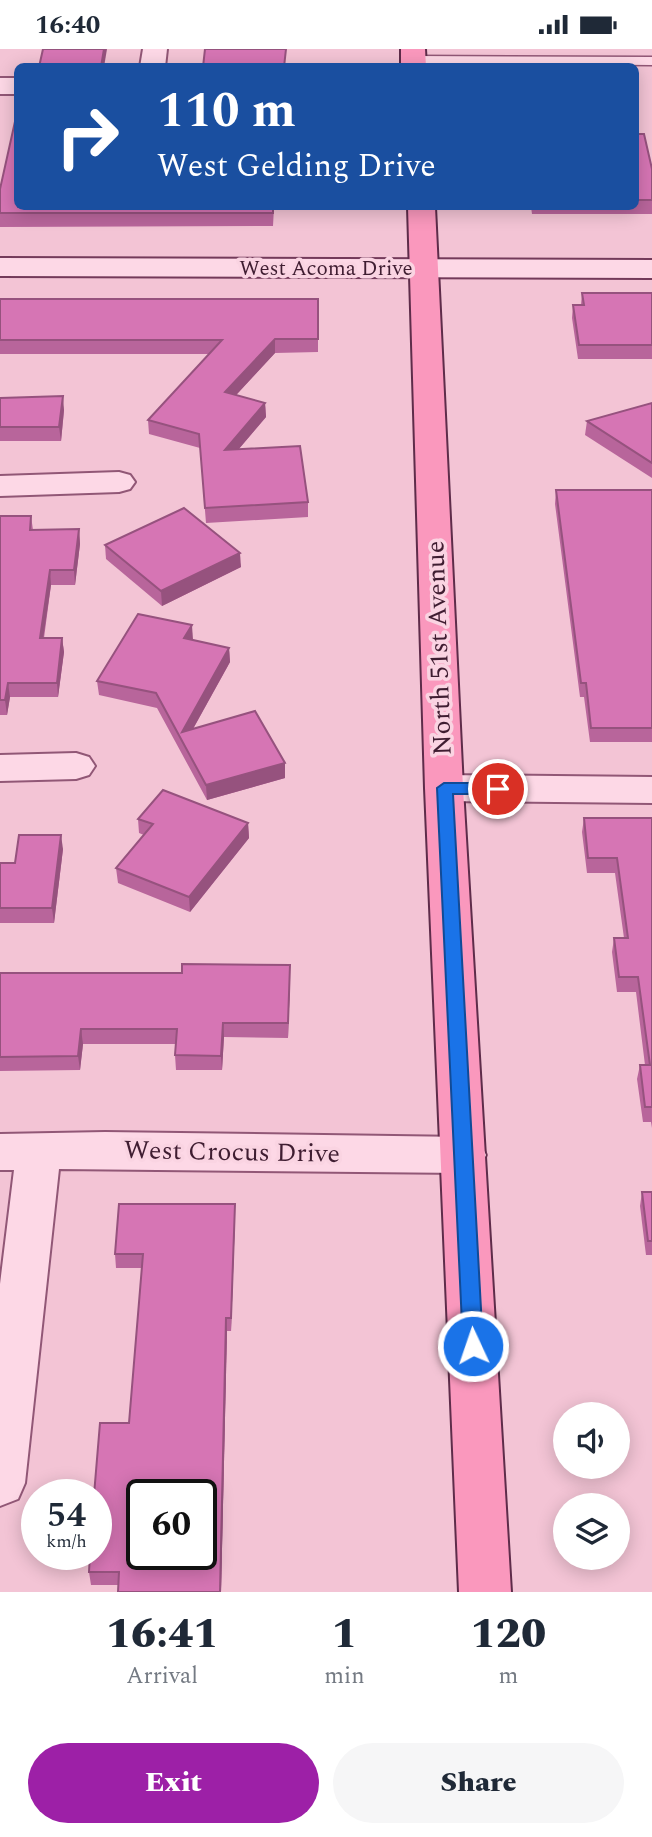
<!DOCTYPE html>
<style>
body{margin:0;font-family:Spectral,serif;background:#f6f6f7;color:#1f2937;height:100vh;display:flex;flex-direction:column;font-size:26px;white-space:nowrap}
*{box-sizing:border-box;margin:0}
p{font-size:23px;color:#747a83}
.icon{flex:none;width:38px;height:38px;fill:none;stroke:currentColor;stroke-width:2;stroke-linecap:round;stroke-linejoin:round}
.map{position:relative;height:1543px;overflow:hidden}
.details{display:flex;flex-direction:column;background:#fff;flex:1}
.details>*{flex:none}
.guide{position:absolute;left:14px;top:14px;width:625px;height:147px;border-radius:10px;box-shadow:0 4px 18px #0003;background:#1a4fa0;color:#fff;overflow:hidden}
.buttons{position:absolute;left:553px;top:1353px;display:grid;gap:14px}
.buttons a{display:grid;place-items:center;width:77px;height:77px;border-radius:50%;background:#fff;box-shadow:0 4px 18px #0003;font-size:35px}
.speed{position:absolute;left:21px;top:1430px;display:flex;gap:14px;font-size:35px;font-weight:700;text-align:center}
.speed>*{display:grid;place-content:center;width:91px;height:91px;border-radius:50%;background:#fff;box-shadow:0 4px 18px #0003;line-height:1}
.speed small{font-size:18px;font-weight:400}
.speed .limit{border:4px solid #111;border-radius:10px;background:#fff;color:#111}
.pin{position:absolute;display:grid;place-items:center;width:60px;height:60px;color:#fff;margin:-30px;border:4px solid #fff;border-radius:50%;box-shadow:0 2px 7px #0007}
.me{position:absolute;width:77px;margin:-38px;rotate:357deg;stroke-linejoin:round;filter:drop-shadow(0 0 5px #0008)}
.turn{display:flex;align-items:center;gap:24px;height:147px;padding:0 28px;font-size:32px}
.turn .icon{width:91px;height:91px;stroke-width:2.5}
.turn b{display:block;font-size:49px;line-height:60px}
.eta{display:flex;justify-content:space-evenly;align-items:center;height:119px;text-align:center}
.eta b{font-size:42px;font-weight:800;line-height:49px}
.button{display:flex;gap:14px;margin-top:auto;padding:14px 28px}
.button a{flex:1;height:80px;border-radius:42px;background:#9d20a7;color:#fff;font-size:28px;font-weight:800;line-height:80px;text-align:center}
.button a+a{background:#f6f6f7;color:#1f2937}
.status{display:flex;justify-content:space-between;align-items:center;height:49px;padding:0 35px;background:#fff;direction:ltr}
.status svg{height:19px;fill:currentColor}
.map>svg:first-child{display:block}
</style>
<div class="status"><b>16:40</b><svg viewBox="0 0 49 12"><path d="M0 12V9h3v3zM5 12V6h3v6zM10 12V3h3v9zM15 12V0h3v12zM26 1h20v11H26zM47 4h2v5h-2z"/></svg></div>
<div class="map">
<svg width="652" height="1543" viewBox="0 0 652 1543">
<rect width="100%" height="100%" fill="#f3c4d5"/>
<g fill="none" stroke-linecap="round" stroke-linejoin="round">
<g stroke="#915776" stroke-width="3">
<path id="lane" d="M 414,7 L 652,8 L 652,16 L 409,14 L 409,8 Z"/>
</g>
<g stroke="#915776" stroke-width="4">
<g id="street">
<path d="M 143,0 L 167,0 L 165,18 L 140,18 Z"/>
<rect x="0" y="29" width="18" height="16"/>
<path d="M 119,423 L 130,426 L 135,433 L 130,440 L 119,443 L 0,447 L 0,427 Z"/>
<path d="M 76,704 L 89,708 L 95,717 L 89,726 L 76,730 L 0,732 L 0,706 Z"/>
<path d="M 444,726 L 652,728 L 652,754 L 444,752 L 431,748 L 425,739 L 431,730 Z"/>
<path d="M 105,1083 L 464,1088 L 480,1093 L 486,1106 L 480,1119 L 464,1124 L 59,1120 L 25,1434 L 18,1450 L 0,1457 L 0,1235 L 14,1121 L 0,1121 L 0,1085 Z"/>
</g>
</g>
<g stroke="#733a5a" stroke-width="4">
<path id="secondary" d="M 0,209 L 652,211 L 652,229 L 0,227 Z"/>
</g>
<g stroke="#5e2c4a" stroke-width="4">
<g id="primary">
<path d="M 401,0 L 425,0 L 426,18 L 401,18 Z"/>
<path d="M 408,158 L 435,158 L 463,739 L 511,1543 L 459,1543 L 425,739 Z"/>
</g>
</g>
<use href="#lane" fill="#fdd8e6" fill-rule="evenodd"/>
<use href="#street" fill="#fdd8e6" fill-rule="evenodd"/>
<use href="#secondary" fill="#fdd8e6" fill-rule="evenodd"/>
<use href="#primary" fill="#fa98bd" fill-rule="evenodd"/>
</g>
<g fill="#b8659b">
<path d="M 635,85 L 652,120 L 652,165 L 532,165 L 531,158 L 635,158 Z"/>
<path d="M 0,140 L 18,158 L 274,158 L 273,177 L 0,178 Z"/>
<path d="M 582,244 L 652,244 L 652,310 L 578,310 L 572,269 L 573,256 L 581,256 Z"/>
<path d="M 0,250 L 318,250 L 318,303 L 275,304 L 236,346 L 265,354 L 266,368 L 238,401 L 308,453 L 308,468 L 206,474 L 200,399 L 149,385 L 148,371 L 209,305 L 0,305 Z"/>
<path d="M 0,349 L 64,361 L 61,392 L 0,392 Z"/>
<path d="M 652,354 L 652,429 L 585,386 L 587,372 Z"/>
<path d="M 556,441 L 652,441 L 652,693 L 590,693 L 584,648 L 580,648 L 555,455 Z"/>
<path d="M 0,467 L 31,467 L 33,481 L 79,480 L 80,495 L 75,536 L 51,536 L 44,589 L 62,589 L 64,603 L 58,648 L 10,648 L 7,666 L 0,666 Z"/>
<path d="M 105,496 L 241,518 L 162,557 L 106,510 Z"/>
<path d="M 229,599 L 230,613 L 193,680 L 285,729 L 207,751 L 157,659 L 99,646 L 97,632 Z"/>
<path d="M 584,769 L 652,769 L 652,1079 L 651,1073 L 643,1073 L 637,1030 L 640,1016 L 645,1016 L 636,943 L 617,943 L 612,903 L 614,889 L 624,889 L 615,824 L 587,824 L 582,783 Z"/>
<path d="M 138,770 L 248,774 L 249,789 L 190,863 L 118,834 L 116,819 L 144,786 L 139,784 Z"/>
<path d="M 63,800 L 54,874 L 0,874 L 0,814 L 15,814 Z"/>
<path d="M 0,924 L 290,930 L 288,989 L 224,988 L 222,1021 L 176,1021 L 175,1006 L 176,995 L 83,995 L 80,1021 L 0,1022 Z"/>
<path d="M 642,1143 L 652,1143 L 652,1206 L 646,1206 L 640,1157 Z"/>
<path d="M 235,1169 L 231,1282 L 227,1282 L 221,1543 L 118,1543 L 119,1536 L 91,1536 L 89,1523 L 129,1374 L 142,1219 L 116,1219 L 115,1205 Z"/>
</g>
<g fill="#96527e">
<path d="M 104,0 L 107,0 L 104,18 L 101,18 Z"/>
<path d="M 275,290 L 275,304 L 226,357 L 225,343 Z"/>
<path d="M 63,347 L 64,361 L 61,392 L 59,378 Z"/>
<path d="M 265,354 L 266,368 L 226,415 L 225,401 Z"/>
<path d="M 79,480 L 80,495 L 75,536 L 74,521 Z"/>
<path d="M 240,504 L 241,518 L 162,557 L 161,542 Z"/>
<path d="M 50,521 L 51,536 L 41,604 L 40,589 Z"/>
<path d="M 192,576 L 193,591 L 185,604 L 184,589 Z"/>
<path d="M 62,589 L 64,603 L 58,648 L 57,634 Z"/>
<path d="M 229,599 L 230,613 L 184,696 L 182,683 Z"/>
<path d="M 8,634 L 10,648 L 7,666 L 5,651 Z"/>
<path d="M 285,714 L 285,729 L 207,751 L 206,736 Z"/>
<path d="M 248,774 L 249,789 L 190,863 L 189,848 Z"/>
<path d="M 61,786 L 63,800 L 54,874 L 52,859 Z"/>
<path d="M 290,916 L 290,930 L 288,989 L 288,974 Z"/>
<path d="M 223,974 L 224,988 L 222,1021 L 221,1007 Z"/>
<path d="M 81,980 L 83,995 L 80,1021 L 78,1007 Z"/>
<path d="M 235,1155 L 235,1169 L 231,1282 L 231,1269 Z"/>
<path d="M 226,1269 L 227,1282 L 221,1543 L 220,1543 Z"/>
</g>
<g fill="#d675b4" stroke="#96527e" stroke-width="2" fill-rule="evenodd">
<path d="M 43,0 L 104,0 L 101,18 L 39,18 Z"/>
<path d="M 205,0 L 286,0 L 284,18 L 203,18 Z"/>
<path d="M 18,59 L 18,158 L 273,158 L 273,164 L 0,164 L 0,140 Z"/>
<path d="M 635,85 L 644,85 L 652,120 L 652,151 L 635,151 Z"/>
<path d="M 582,244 L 652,244 L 652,296 L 579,296 L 573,256 L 584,256 Z"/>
<path d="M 0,250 L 318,250 L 318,290 L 275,290 L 225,343 L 265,354 L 225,401 L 300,397 L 308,453 L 205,459 L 199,385 L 148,371 L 222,291 L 0,291 Z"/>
<path d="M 63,347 L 59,378 L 0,378 L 0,349 Z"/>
<path d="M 652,354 L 652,414 L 587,372 Z"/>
<path d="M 556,441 L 652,441 L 652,679 L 591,679 L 586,634 L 581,634 Z"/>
<path d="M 184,459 L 240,504 L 161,542 L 105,496 Z"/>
<path d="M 0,467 L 31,467 L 30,481 L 79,480 L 74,521 L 50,521 L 40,589 L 62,589 L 57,634 L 8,634 L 5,651 L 0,651 Z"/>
<path d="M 138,565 L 192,576 L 184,589 L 229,599 L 182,683 L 255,662 L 285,714 L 206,736 L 156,644 L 97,632 Z"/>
<path d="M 163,741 L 248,774 L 189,848 L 116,819 L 153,775 L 138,770 Z"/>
<path d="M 584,769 L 652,769 L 652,1058 L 645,1058 L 640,1016 L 650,1016 L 638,928 L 619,928 L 614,889 L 628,889 L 617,809 L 588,809 Z"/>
<path d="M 19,786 L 61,786 L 52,859 L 0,859 L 0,814 L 15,814 Z"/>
<path d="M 182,915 L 290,916 L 288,974 L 223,974 L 221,1007 L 175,1006 L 177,980 L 81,980 L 78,1007 L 0,1008 L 0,924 L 182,924 Z"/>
<path d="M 642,1143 L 652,1143 L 652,1192 L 648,1192 Z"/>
<path d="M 119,1155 L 235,1155 L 231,1269 L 226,1269 L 220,1543 L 118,1543 L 119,1523 L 89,1523 L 90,1505 L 96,1505 L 96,1446 L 94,1446 L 100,1374 L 129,1374 L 143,1205 L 115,1205 ZM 142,1446 L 201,1446 L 201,1505 L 142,1505 Z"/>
</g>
<path fill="#1a73e8" stroke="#114b97" stroke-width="2" d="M 444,734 L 498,734 L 506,740 L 498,745 L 453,745 L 483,1297 L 480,1303 L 473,1306 L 466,1303 L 463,1297 L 437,739 Z"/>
<g text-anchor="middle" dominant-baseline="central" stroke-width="7" stroke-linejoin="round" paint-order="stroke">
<g font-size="21" fill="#3f1d31" stroke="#fad4e2">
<text x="326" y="220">West Acoma Drive</text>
</g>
<g font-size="26" fill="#3f1d31" stroke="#fad4e2">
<text transform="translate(439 599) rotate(-92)">North 51st Avenue</text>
<text transform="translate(232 1103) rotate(1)">West Crocus Drive</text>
</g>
</g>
</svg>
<div class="buttons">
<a><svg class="icon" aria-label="sound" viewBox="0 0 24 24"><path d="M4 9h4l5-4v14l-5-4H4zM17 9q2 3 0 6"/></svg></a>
<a><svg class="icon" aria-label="layers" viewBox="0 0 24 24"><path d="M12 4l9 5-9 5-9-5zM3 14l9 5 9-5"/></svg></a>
</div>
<div class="speed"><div>54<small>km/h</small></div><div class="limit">60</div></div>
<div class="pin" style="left:498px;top:740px;background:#d93025"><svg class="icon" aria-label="arrive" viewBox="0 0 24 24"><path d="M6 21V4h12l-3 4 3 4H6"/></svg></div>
<svg class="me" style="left:473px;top:1297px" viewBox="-20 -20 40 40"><circle r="17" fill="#1a73e8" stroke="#fff" stroke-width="3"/><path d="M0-11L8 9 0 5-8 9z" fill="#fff"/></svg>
<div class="guide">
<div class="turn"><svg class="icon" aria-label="right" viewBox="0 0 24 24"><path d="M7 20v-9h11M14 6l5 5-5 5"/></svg><div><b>110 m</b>West Gelding Drive</div></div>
</div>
</div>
<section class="details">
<div class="eta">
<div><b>16:41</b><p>Arrival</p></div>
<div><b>1</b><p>min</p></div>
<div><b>120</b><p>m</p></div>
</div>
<div class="button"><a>Exit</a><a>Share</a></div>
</section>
